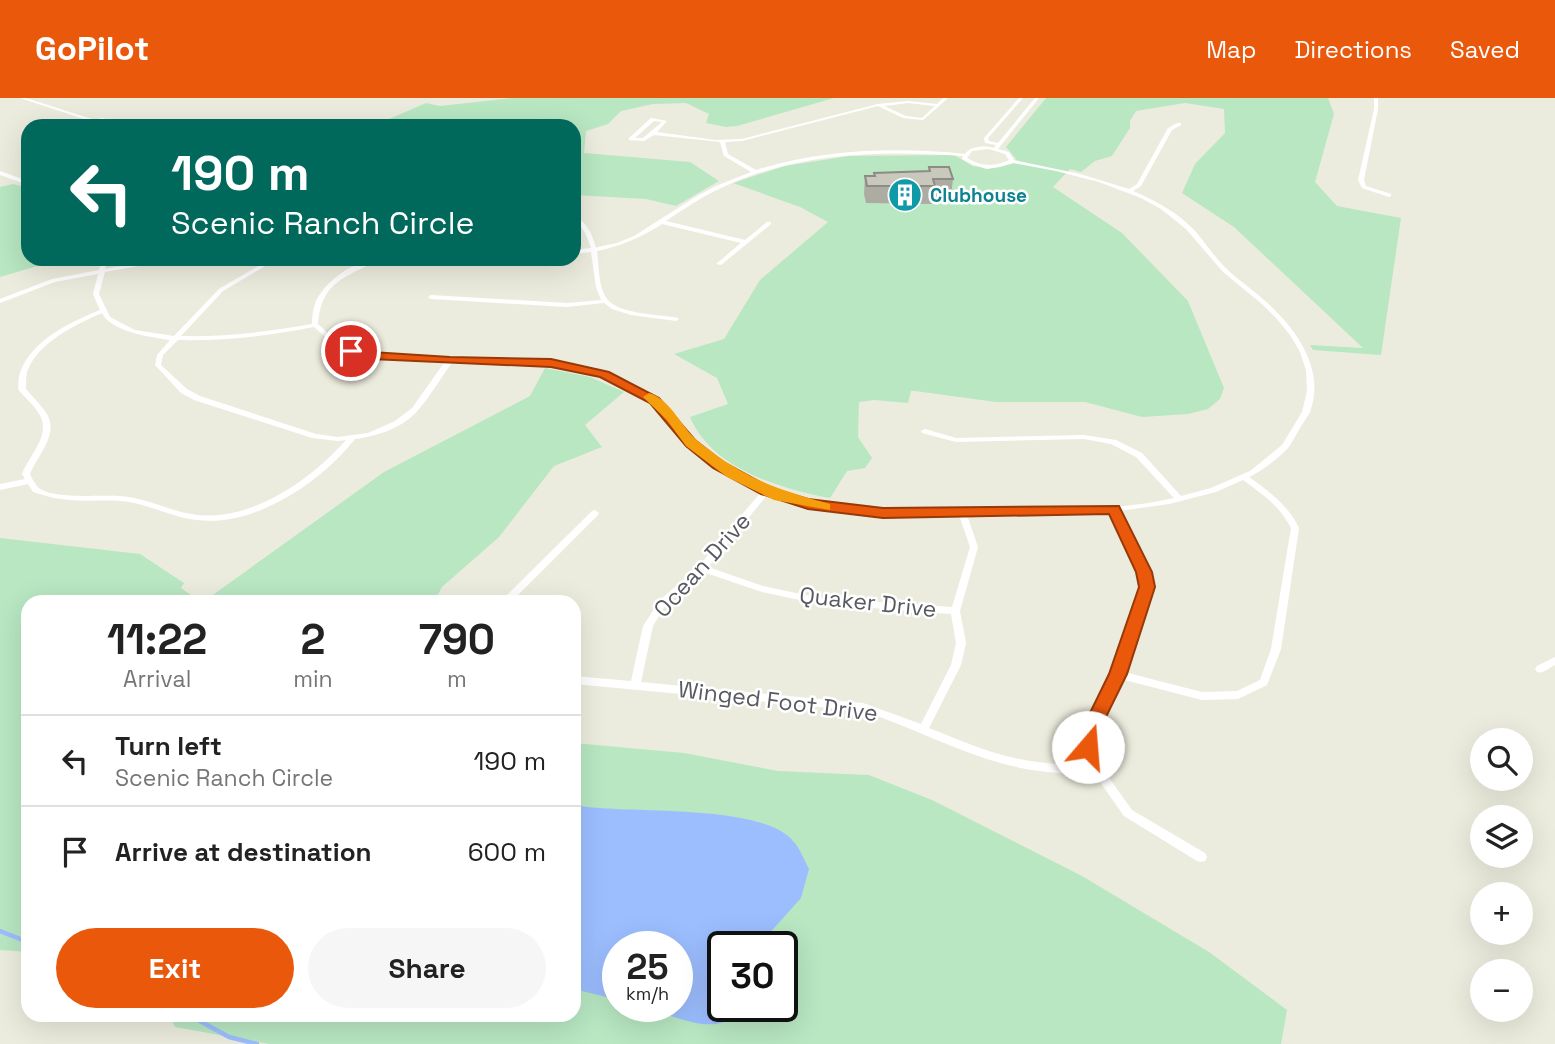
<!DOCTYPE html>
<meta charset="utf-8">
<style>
body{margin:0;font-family:"Space Grotesk",sans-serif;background:#f6f6f6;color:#222;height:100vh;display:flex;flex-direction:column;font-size:26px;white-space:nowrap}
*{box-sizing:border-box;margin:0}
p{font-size:23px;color:#767676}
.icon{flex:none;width:38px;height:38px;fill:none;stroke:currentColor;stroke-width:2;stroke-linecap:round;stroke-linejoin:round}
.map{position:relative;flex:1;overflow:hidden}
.panel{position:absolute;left:21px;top:497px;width:560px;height:427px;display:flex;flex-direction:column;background:#fff;border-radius:21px;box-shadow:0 7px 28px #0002}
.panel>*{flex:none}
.hud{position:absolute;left:21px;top:21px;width:560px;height:147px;border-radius:21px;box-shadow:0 7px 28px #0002;background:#00695c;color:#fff;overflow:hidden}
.buttons{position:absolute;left:1470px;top:630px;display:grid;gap:14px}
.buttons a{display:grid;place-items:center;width:63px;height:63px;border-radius:50%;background:#fff;box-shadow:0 7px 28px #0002;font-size:35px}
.speed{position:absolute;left:602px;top:833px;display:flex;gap:14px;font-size:35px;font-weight:700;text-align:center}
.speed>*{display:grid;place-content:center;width:91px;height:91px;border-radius:50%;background:#fff;box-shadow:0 7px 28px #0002;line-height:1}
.speed small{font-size:18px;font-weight:400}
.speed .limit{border:4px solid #111;border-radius:10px;background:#fff;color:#111}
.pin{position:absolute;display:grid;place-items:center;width:60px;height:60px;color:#fff;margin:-30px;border:4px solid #fff;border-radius:50%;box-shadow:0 2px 7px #0007}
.me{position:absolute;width:77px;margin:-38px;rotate:18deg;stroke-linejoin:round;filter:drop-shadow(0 0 5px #0008)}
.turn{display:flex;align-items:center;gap:24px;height:147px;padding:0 35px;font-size:32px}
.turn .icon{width:91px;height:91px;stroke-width:2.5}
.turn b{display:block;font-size:49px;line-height:60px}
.eta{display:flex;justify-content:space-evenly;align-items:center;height:119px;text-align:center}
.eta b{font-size:42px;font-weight:800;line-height:49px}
.primary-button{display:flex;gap:14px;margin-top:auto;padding:14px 35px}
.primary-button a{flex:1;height:80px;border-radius:42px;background:#ea580c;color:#fff;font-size:28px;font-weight:800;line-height:80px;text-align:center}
.primary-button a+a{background:#f6f6f6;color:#222}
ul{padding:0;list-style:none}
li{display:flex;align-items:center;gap:21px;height:91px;padding:0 35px;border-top:2px solid #e0e0e0}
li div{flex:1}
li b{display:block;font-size:26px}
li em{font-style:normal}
header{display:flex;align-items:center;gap:42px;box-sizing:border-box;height:98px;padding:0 35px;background:#ea580c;color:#fff}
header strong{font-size:33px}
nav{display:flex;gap:38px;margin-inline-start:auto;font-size:24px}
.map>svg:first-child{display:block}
</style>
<header>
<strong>GoPilot</strong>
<nav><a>Map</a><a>Directions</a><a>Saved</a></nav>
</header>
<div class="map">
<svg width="1555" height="946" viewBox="0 0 1555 946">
<rect width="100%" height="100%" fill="#ececde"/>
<g fill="#b8e7c2" fill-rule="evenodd">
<path d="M 513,0 L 834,0 L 737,28 L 726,29 L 706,25 L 709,16 L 686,5 L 653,6 L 621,13 L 608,26 L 586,33 L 584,55 L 690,64 L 719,83 L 676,108 L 646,101 L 574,97 L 574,28 L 373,28 L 426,5 L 440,8 Z"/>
<path d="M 1046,0 L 1328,0 L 1334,16 L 1315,84 L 1337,108 L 1401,120 L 1381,257 L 1313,252 L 1310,247 L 1363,250 L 1234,129 L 1182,95 L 1195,66 L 1225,35 L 1224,11 L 1185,5 L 1136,13 L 1130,23 L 1130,30 L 1112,58 L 1095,63 L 1081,74 L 1070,71 L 1053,89 L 1122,135 L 1188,203 L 1224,290 L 1220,301 L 1208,311 L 1188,316 L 1142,319 L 1085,304 L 996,304 L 915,293 L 911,293 L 908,305 L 874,302 L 859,304 L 858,339 L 872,360 L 865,370 L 847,373 L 830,400 C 780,391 711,370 690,319 L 728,306 L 717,280 L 674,256 L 724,241 L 760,182 L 828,124 L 800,109 L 733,85 L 785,68 L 849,58 L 954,57 L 973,68 L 990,70 L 1012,66 L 1016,61 L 1006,49 Z"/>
<path d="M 13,86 L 28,90 L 28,161 L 61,161 L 0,179 L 0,89 Z"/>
<path d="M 545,270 L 590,279 L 624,294 L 585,327 L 602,349 L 554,368 L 499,439 L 442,489 L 434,504 L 203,504 L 384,374 L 530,298 Z"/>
<path d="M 0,440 L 140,456 L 184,485 L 181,490 L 201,504 L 28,504 L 28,854 L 0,852 Z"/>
<path d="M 574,645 L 684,655 L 778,673 L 869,677 L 932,702 L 1082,778 L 1209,854 L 1287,912 L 1281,946 L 270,946 L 175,929 L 169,917 L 574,917 ZM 618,849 L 677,849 L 677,908 L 618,908 ZM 723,849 L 782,849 L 782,908 L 723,908 Z"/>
</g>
<path fill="#9cbeff" d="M 574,707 C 625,717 760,704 793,743 C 800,750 804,762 809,771 L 801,800 L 757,849 L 723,849 L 723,908 L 741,908 C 722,945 672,916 642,908 L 677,908 L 677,849 L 618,849 L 618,902 L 574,891 Z"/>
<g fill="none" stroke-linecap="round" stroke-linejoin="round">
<g stroke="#9cbeff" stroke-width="4.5">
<path d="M 0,833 L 28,844"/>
<path d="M 189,917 L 229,939 L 257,946"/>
</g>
<g fill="#fff" fill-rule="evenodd">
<path d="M 20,0 L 26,0 L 95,22 L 102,20 L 113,23 L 111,24 L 102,22 L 90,26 L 88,25 L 90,23 Z"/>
<path d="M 943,0 L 948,0 L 923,22 L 903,20 L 878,8 L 742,43 L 725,44 L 728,56 L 756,72 C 824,51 895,49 965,56 C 970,48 985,47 994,50 L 996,47 L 985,45 L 984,40 L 1019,0 L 1023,0 L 988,40 L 989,43 L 998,45 L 1035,0 L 1039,0 L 998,51 L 1009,54 L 1014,62 L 1080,76 L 1129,91 L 1137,86 L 1168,30 L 1177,25 L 1181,25 L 1181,27 L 1172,32 L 1141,88 L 1133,93 C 1156,103 1179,115 1196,134 C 1206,146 1215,160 1227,171 C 1238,182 1252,191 1264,202 C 1295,229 1326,270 1310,314 C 1307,320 1302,326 1299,332 C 1295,338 1292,345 1288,350 C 1280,359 1259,375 1249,379 C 1270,394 1288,407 1299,430 L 1281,551 L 1267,587 L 1238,601 L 1202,602 L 1121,581 L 1099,625 L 1093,649 L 1102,670 L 1132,712 L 1205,755 L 1207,759 L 1205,763 L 1201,764 L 1197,763 L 1124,718 L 1095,677 C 1065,676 1034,674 1004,666 C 956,653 911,629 863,613 L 574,586 L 574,578 L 631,583 L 643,528 L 660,502 L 699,468 L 761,394 C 734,382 706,367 686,344 C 675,332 668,318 655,307 C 600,259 519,267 451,266 C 440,281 431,297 419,311 C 404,330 377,338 355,341 C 320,385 255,429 197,422 C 174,420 153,408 129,404 C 110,401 90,404 70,402 C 57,401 45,398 33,394 L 28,386 L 0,392 L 0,386 L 25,381 L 22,376 C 30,356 54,334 37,313 C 32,305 24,299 18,291 C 19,286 18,280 20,275 C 31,242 71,224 100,212 L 93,196 L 98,176 L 55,184 L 0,205 L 0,201 L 52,181 L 99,172 L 102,161 L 108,161 L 105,171 L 157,161 L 170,161 L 167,163 L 105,174 L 99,196 L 110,219 L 135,232 L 174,238 L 219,191 L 270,161 L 277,161 L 223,193 L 181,238 C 225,239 268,234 312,226 C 312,218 313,211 316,203 C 326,182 356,161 380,161 C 348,179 321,182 318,226 C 324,231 329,237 335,241 C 355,255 397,258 421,260 C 432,261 444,260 453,262 C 522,263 606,255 662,305 C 674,316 681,330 692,342 C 709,360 731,374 753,384 C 831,419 916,412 999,411 C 1055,411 1119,413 1174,400 L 1136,359 L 1111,346 L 1084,341 L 956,344 L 922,335 L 921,333 L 925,331 L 956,340 L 1084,337 L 1116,342 L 1142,355 L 1181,398 L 1211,390 L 1250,373 L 1282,347 L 1302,314 L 1307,293 L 1306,272 L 1300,254 L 1290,237 L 1277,221 L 1262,206 L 1223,174 L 1186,131 L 1161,111 L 1141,100 L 1099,84 L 1056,73 L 1013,65 L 1000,69 L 987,71 L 973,67 L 962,61 L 963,58 C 881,52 797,54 721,90 C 701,99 684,111 666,123 L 745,142 L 767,124 L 771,124 L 771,126 L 721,167 L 716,166 L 741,145 L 662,126 C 642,139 621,148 597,153 C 599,167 598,185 605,198 C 615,217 659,216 678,220 L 679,221 L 676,223 L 631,217 L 612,211 L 604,205 L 567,209 L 431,201 L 428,199 L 431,197 L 567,205 L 601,202 L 596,189 L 591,154 L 574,156 L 574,152 L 591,150 C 587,138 584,130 574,122 L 574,117 C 587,125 592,135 596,150 L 598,149 L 617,145 L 634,138 L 697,98 L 716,88 L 751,74 L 724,58 L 720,44 L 654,37 L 644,43 L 629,42 L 629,40 L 651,20 L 667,23 L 657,34 L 715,42 L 742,41 L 878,6 L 908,3 L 937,6 ZM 908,5 L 935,8 L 922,20 L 906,18 L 884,8 ZM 654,23 L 662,24 L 643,40 L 635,40 ZM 989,51 L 1005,56 L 1009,62 C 994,69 981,69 967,60 L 972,53 ZM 102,215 C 111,234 151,239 170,242 L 157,257 L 155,267 L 181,295 L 194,302 L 312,340 L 338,343 L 346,342 C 311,382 252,423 197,417 C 170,414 146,399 118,398 C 100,397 52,401 39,390 C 35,387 32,380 30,376 C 38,356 61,335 45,313 C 39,305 32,298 26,291 C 26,285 26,279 27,274 C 38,244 75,227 102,215 ZM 314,229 L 332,245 L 361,256 L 399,262 L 444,265 L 412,310 L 395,323 L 368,335 L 338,339 L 316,336 L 200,298 L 187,291 L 161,267 L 163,257 L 178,242 C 224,243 268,238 314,229 ZM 1243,382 C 1262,396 1280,408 1291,430 L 1271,551 L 1260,582 L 1237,593 L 1202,594 L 1124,574 L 1151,489 L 1148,474 L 1119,413 L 1169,406 L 1216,394 ZM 768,396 C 832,418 892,418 959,417 L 970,449 L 952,509 L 819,500 L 763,488 L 708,469 ZM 1111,414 L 1140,474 L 1143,489 L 1113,576 L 1089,625 L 1083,649 L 1091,668 C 1057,667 1024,664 992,654 C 970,647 950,638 929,630 L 961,567 L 966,545 L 960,513 L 978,449 L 967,417 L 1075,416 ZM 703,474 L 762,494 L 819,506 L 951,516 L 956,545 L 951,567 L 921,626 L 863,605 L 641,584 L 653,528 L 666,506 Z"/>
<path d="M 1374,0 L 1378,0 L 1378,11 L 1364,82 L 1366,88 L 1391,96 L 1391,98 L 1389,99 L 1362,90 L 1358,82 L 1374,11 Z"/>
<path d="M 0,73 L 28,83 L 28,87 L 0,77 Z"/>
<path d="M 595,412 L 599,415 L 598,417 L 511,504 L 500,504 L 592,413 Z"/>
<path d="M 1555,559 L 1555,567 C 1549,570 1543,576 1537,574 L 1535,571 L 1537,568 Z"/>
</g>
</g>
<path fill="#adaca3" d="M 929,69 L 953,81 L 951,99 L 934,99 L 933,106 L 866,105 L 864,96 L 865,78 L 874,78 L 874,75 L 928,73 Z"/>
<path fill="#c9c8bd" stroke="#8d8c84" stroke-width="2" d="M 929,69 L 949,69 L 953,81 L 933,81 L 935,88 L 867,88 L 865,78 L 875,78 L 874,75 L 930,73 Z"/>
<path fill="#ea580c" stroke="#983908" stroke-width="2" d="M 351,249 L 371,254 L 450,259 L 551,261 L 609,274 L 659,300 L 695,342 L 723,364 L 771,390 L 808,401 L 883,410 L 1119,408 L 1152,474 L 1155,489 L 1127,576 L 1103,625 L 1094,655 L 1081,655 L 1078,649 L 1085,625 L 1109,576 L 1139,489 L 1136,474 L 1109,416 L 883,420 L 808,411 L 761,396 L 713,370 L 686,348 L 650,305 L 600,279 L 551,269 L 371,261 L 346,255 L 344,253 Z"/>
<path fill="#f59e0b" d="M 649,295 C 672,302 681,330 699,344 C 744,380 775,391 830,406 L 830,412 L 774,402 L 727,379 L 686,348 L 667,322 L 643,299 Z"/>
<defs>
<g id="building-disc" transform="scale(1.75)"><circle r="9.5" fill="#0f9aa8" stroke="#fff"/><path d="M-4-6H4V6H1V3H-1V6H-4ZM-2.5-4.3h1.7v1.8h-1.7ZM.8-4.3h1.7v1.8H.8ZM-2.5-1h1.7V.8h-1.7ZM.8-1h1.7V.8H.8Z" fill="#fff"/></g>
</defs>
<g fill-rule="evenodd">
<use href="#building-disc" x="905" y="97"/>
</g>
<g text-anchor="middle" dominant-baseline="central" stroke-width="5" stroke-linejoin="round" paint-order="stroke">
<g font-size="19" font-weight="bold" fill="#0d838f" stroke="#fff" text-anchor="start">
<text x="930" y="97">Clubhouse</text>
</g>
<g font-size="23" fill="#585a61" stroke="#fff">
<text transform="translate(702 467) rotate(-48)">Ocean Drive</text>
<text transform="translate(868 504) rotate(6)">Quaker Drive</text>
<text transform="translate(778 603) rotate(7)">Winged Foot Drive</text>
</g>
</g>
</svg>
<div class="buttons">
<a><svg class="icon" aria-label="search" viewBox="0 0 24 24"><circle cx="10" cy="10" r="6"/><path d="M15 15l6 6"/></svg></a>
<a><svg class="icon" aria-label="layers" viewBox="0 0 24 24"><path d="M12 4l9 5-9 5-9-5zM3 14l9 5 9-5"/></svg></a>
<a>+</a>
<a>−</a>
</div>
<div class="speed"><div>25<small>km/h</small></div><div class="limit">30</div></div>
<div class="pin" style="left:351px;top:253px;background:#d93025"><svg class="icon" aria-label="arrive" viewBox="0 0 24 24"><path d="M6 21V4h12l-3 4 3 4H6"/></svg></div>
<svg class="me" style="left:1088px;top:649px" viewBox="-20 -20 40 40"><circle r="19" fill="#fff"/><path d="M0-13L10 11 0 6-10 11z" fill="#ea580c"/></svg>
<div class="hud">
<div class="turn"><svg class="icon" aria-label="left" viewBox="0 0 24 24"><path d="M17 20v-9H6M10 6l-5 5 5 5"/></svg><div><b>190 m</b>Scenic Ranch Circle</div></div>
</div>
<section class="panel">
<div class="eta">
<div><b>11:22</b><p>Arrival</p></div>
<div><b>2</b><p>min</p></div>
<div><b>790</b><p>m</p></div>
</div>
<ul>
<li><svg class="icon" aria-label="left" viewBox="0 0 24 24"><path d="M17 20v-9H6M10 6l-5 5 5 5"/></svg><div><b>Turn left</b><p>Scenic Ranch Circle</p></div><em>190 m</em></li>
<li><svg class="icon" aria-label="arrive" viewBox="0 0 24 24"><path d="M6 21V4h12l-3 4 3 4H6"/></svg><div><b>Arrive at destination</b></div><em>600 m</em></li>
</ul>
<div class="primary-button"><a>Exit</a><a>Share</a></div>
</section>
</div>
